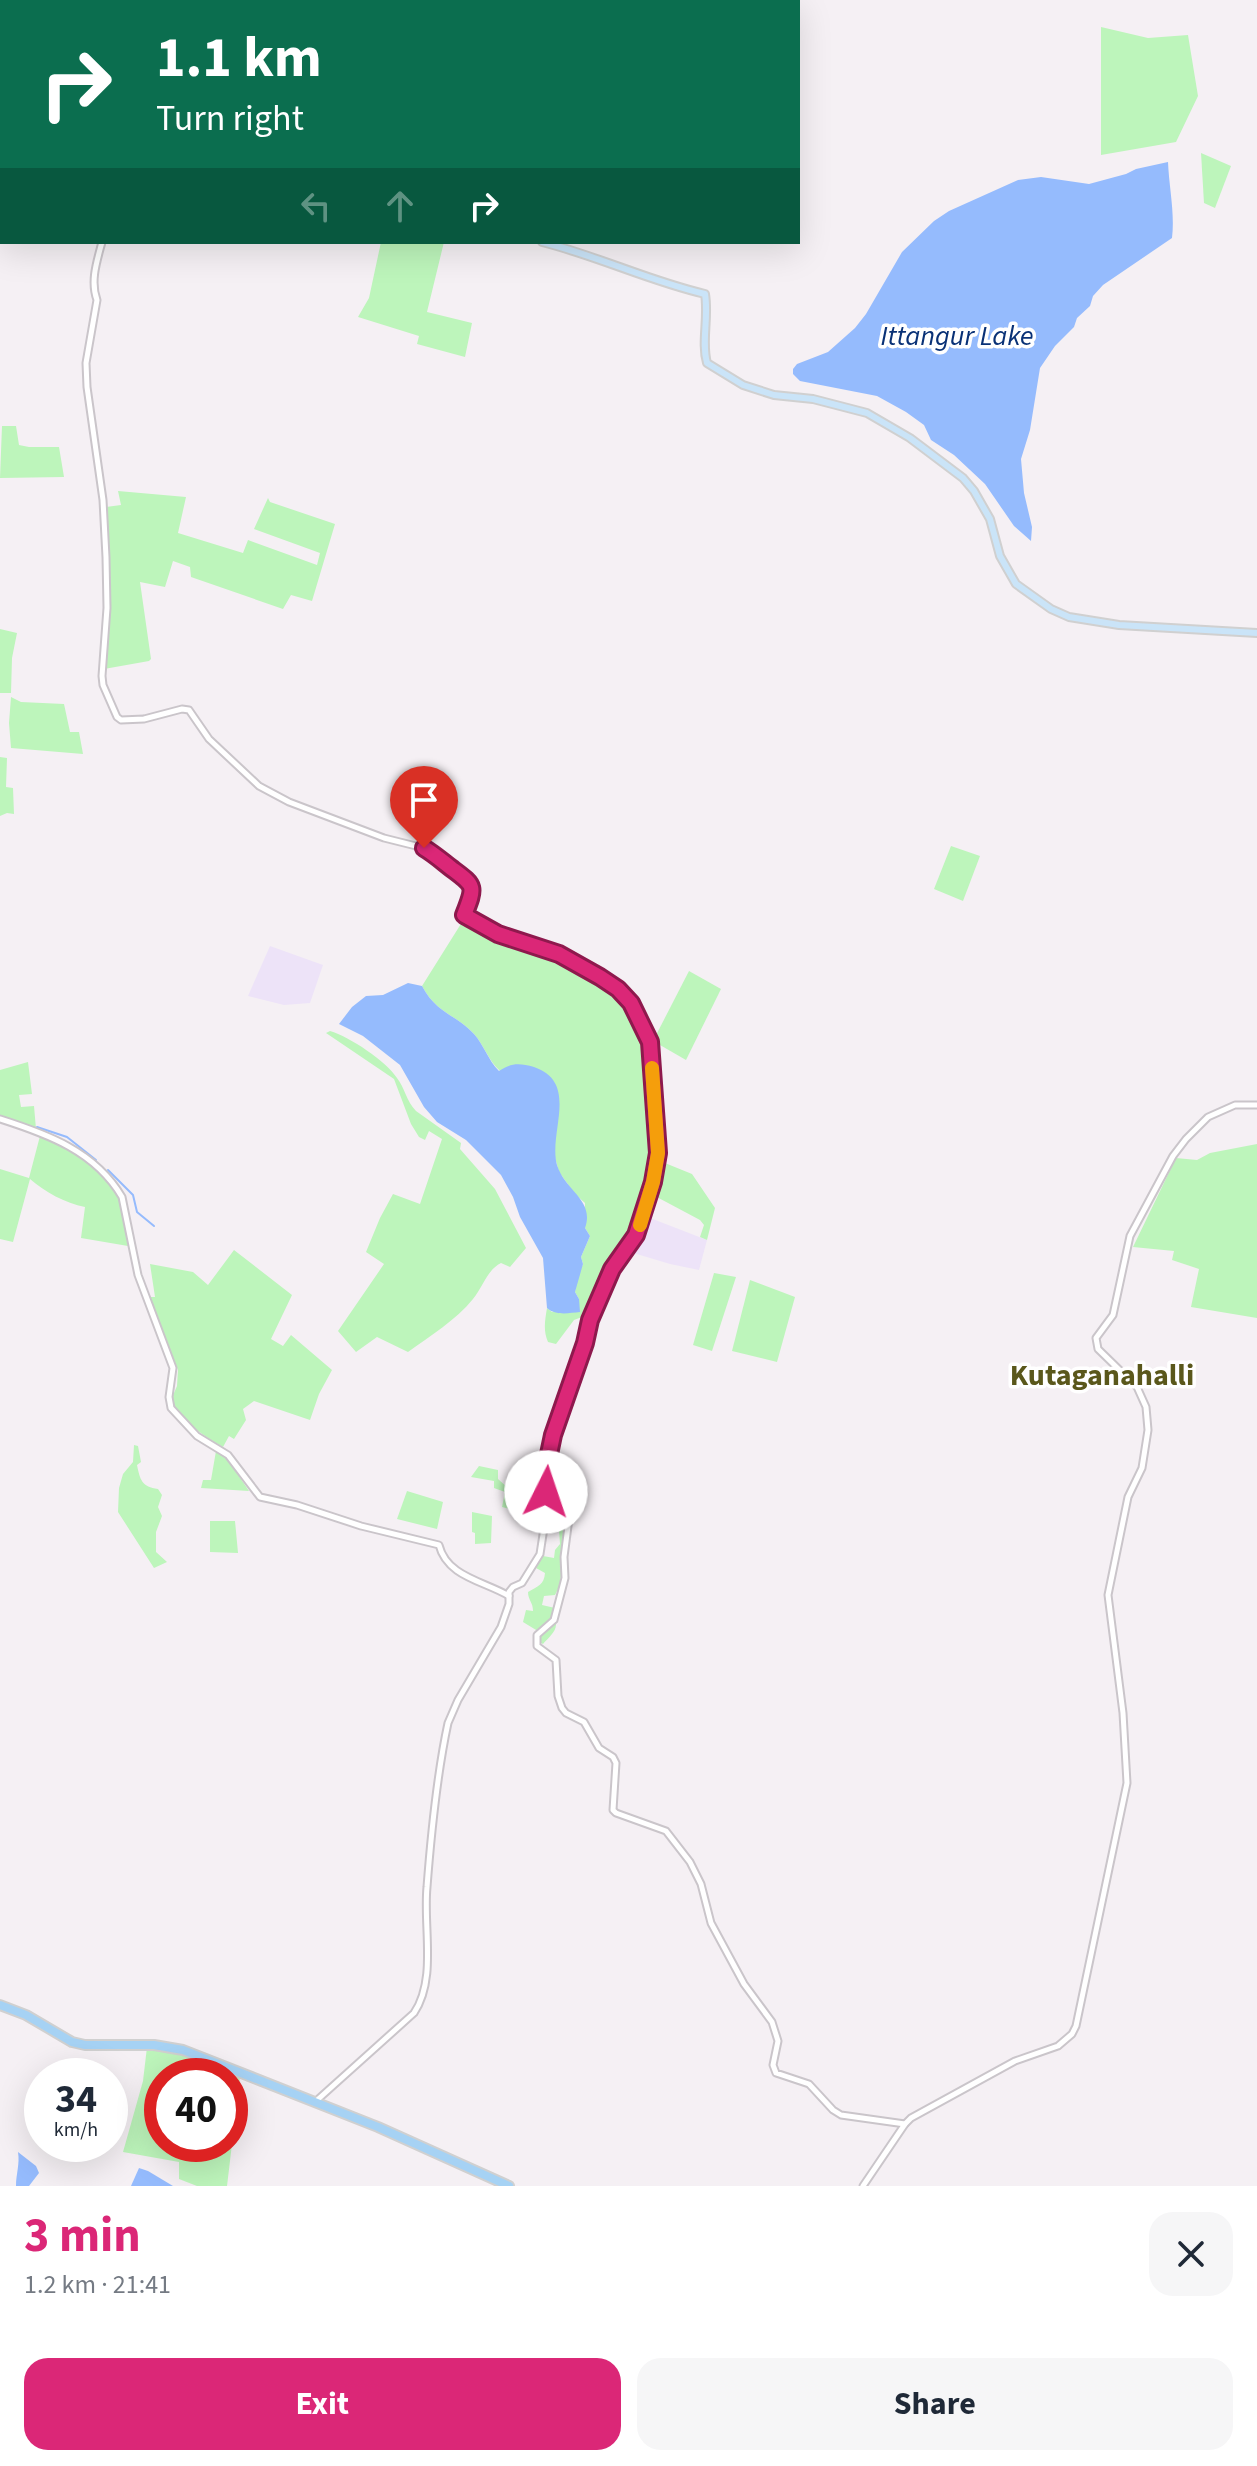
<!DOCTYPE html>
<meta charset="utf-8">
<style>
body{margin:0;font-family:"Source Sans 3",sans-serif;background:#f6f6f7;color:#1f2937;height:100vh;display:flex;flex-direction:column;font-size:30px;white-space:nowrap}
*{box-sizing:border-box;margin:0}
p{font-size:26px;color:#747a83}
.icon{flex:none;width:44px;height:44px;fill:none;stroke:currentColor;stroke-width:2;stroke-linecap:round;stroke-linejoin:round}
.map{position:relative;height:2186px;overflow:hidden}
.drawer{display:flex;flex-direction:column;background:#fff;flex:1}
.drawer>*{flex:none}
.hud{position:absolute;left:0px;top:0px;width:800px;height:244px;box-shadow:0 8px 32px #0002;background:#0b6e4f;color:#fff;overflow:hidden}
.speed{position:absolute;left:24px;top:2058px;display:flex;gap:16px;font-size:40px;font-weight:700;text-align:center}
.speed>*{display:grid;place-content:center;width:104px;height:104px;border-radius:50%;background:#fff;box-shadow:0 8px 32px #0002;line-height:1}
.speed small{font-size:20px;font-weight:400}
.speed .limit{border:12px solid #d22;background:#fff;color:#111}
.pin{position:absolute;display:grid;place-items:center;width:68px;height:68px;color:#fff;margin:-82px -34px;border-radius:50% 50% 50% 0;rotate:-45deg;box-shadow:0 0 8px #0007}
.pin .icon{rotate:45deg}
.me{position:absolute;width:88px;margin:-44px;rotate:4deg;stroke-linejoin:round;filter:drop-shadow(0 0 6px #0008)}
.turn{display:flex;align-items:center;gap:28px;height:168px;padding:0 24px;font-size:36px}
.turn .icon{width:104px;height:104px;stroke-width:2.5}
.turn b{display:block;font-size:56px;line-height:68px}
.lanes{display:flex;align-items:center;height:76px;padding:0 24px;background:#0003;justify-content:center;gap:40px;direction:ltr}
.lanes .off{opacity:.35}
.round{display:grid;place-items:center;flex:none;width:84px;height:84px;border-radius:24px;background:#f6f6f7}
.headline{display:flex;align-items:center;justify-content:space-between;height:136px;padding:0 24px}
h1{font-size:48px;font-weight:700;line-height:60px;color:#db2777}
.cta{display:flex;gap:16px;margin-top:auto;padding:16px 24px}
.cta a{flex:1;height:92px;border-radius:24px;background:#db2777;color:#fff;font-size:32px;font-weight:700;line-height:92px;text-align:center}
.cta a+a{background:#f6f6f7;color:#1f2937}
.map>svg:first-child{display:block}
</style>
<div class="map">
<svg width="1257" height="2186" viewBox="0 0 1257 2186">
<rect width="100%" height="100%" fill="#f5f0f4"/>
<g fill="#ede3f8">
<path d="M 270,946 L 323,965 L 310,1003 L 284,1005 L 248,996 Z"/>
<path d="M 645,1216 L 707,1240 L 699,1270 L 670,1264 L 630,1252 Z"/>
</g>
<g fill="#bdf5bb" fill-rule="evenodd">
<path d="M 1101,27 L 1148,38 L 1188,35 L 1198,96 L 1176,142 L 1101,155 Z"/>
<path d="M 1201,153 L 1231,166 L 1215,208 L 1204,203 Z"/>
<path d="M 381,242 L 444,242 L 427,312 L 472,323 L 465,357 L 417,344 L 419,336 L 358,317 L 369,298 Z"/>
<path d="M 2,426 L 16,426 L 19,445 L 29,447 L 59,447 L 64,477 L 0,478 Z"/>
<path d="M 118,491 L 186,497 L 178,533 L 243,553 L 248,540 L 317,565 L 320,553 L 254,529 L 268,498 L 270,502 L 335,524 L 312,601 L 291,595 L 283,609 L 191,577 L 190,567 L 173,561 L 165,587 L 140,582 L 151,659 L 149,661 L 104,669 L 110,602 L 106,507 L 121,505 Z"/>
<path d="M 0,629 L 17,633 L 12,658 L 11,693 L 0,693 Z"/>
<path d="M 11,697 L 21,702 L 64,704 L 70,732 L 79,732 L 83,754 L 11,748 L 9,723 Z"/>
<path d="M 0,757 L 7,758 L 6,787 L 13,788 L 14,814 L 7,813 L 0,816 Z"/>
<path d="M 951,846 L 980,856 L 963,901 L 934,889 Z"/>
<path d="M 464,919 L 488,933 L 533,950 L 559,957 L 618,993 L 630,1005 L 637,1023 L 646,1054 L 654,1153 L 650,1183 L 634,1231 L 603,1280 L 590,1314 L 574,1320 L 556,1344 L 548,1342 C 543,1331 545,1320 547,1308 L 552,1312 L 579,1299 L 575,1292 L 576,1281 L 583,1264 L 581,1257 L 590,1236 L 585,1228 L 585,1203 L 575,1194 L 559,1172 L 554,1154 L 500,1071 C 488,1060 484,1045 474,1034 C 454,1013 437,1014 422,986 Z"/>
<path d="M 689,971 L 721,989 L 686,1060 L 653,1041 Z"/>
<path d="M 330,1031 C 350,1037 386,1061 397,1078 C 405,1088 406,1101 416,1111 L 461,1143 L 460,1149 L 495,1189 L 526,1248 L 510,1267 L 501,1263 C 487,1270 483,1287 473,1299 C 456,1320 430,1336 408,1352 L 377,1337 L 356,1352 L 338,1331 L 384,1264 L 366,1252 L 380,1218 L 393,1194 L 420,1204 L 442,1139 L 429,1131 L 425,1140 L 419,1137 L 411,1124 L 394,1079 L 326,1033 Z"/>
<path d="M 28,1062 L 32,1094 L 19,1095 L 21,1107 L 34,1106 L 36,1129 L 0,1117 L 0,1070 Z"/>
<path d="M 40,1136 C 66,1143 102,1166 116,1190 C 125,1205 125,1230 128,1246 L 81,1238 L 85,1207 C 65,1203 45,1192 30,1179 L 13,1242 L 0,1239 L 0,1169 L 29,1178 Z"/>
<path d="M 1257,1144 L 1257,1318 L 1191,1307 L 1199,1269 L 1172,1260 L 1174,1251 L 1133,1247 L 1176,1158 L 1197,1160 L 1210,1153 Z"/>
<path d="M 660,1161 L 692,1174 L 715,1208 L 707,1240 L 700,1237 L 704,1225 L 700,1220 L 653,1195 Z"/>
<path d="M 234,1250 L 292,1295 L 271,1339 L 283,1346 L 291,1335 L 332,1370 L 319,1394 L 310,1420 L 254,1401 L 243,1409 L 246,1420 L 234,1439 L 229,1436 L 223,1447 C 202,1435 183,1422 171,1400 L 177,1386 L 178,1370 L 150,1297 L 155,1297 L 150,1264 L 193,1272 L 208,1285 Z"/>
<path d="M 714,1273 L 736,1277 L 712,1351 L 693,1345 Z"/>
<path d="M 750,1280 L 795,1297 L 777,1362 L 732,1351 Z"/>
<path d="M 134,1445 L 138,1446 L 141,1462 L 137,1465 C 140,1480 142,1487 158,1489 L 162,1495 L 158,1507 L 162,1516 L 156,1532 L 156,1552 L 167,1562 L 154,1568 L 118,1512 L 119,1488 L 123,1474 L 133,1462 Z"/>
<path d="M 216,1451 L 228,1460 L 249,1491 L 201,1488 L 203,1480 L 211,1480 Z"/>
<path d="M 479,1466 L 498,1470 L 498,1479 L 507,1487 L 514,1488 L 517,1478 L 524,1480 L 525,1485 L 521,1497 L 517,1499 L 515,1496 L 509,1496 L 507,1504 L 511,1506 L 510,1509 L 502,1507 L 505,1492 L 494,1488 L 494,1481 L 471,1477 Z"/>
<path d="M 534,1485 L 539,1486 L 546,1496 L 567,1513 L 560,1585 L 555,1595 L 544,1596 L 542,1605 L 555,1608 C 554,1615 557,1619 556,1625 C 556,1632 547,1639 543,1644 L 539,1642 L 541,1633 L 523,1622 L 526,1610 L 533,1611 C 533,1602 528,1600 528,1592 C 538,1586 544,1585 545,1573 L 536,1568 L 543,1556 L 554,1558 L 555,1550 L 560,1544 L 558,1517 L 547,1515 L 549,1501 L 535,1498 L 529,1493 Z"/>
<path d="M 407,1491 L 443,1502 L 437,1529 L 397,1519 Z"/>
<path d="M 472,1512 L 492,1516 L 491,1543 L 475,1544 L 475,1533 L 472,1532 Z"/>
<path d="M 210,1521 L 235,1521 L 238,1553 L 210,1552 Z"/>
<path d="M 147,2047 L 183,2054 L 240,2077 L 227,2186 L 197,2186 L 179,2179 L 179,2162 L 123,2152 L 143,2081 ZM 162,2076 L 230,2076 L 230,2144 L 162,2144 Z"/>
</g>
<g fill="#95bbfd">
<path d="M 0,0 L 269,0 L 269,2 L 2,2 L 2,84 L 0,84 Z"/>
<path d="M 1168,162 C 1169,187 1175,213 1172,238 L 1103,285 L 1093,296 L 1090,306 L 1077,318 L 1074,327 L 1055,346 L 1040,368 L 1030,430 L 1021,459 L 1024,493 L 1032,527 L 1031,541 L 1014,526 L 985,484 L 954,455 L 931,440 L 924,425 L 906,412 L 877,396 L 800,381 L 793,374 L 793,369 L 797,364 L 828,352 L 855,328 L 866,314 L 902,252 L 934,221 L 949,211 L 1018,180 L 1041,177 L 1089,184 L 1126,174 L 1136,169 Z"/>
<path d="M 408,983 L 422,986 C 437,1014 454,1013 474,1034 C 484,1045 488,1060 499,1071 C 511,1063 519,1063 534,1067 C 580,1083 548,1132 557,1165 C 565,1191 595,1200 585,1228 L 590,1236 L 581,1257 L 583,1264 L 575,1292 L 579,1299 L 580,1312 C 569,1313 556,1316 547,1308 L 543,1258 L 520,1217 L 513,1197 L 501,1175 L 466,1140 L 437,1122 L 424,1107 L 400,1065 L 363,1036 L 339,1024 L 352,1007 L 366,996 L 383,995 Z"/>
<path d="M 18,2152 L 36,2166 L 39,2173 L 29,2186 L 16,2186 C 16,2174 20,2164 18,2152 Z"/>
<path d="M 139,2168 L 148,2171 L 173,2186 L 131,2186 Z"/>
</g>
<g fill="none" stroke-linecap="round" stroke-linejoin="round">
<g stroke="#95bbfd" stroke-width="2">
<path d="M 346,0 L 350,2"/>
<path d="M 499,0 L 505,2"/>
<path d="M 403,2 L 405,0"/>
<path d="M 37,1127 L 67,1137 L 96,1160"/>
<path d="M 108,1170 L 133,1195 L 137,1212 L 154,1226"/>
</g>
<g stroke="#cac5ca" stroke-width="9">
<g id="minor">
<path d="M 298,2 L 300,0"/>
<path d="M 311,2 L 313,0"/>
<path d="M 102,242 C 97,261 90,281 97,300 L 86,363 L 87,387 L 103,500 L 106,557 L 107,608 L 102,676 L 103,685 L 117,717 L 121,720 L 144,719 L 182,709 L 189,710 L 209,739 L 259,786 L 289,802 L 384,838 L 424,848 L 438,856 L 466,878 L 471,886 L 472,895 L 464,915 L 498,934 L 559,954 L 600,977 L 618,989 L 631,1003 L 650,1042 L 658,1153 L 653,1182 L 636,1235 L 612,1269 L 590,1320 L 585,1343 L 553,1435 L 543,1483 L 551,1497 L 570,1511 L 564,1557 L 565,1578 L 554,1620 L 537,1635 L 537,1646 L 556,1660 L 558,1696 L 562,1708 L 566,1713 L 584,1722 L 599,1748 L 613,1757 L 616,1763 L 613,1810 L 616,1813 L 666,1831 L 690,1862 L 701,1884 L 711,1923 L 744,1984 L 772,2022 L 778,2041 L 773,2065 L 776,2073 L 809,2084 L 833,2110 L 841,2115 L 905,2124"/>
<path d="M 0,1119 C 47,1134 95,1151 122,1197 L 138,1275 L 173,1368 L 169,1397 L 171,1408 L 197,1436 L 228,1455 L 260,1497 L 297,1505 L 361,1526 L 439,1545 C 447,1577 484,1581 509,1596"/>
<path d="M 315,2102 L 414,2013 C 437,1979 423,1927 427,1887 C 431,1835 437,1774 448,1723 L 458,1700 L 501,1627 L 509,1604 L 509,1592 L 513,1587 L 522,1583 L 540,1554 L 548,1502 L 551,1497"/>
<path d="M 863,2186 L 905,2124 L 911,2118 L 1015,2061 L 1058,2046 L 1072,2034 L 1076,2026 L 1127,1783 L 1123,1713 L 1108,1595 L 1128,1497 L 1142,1468 L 1148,1430 L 1146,1407 L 1137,1387 L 1098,1349 L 1096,1338 L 1113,1315 L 1130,1236 L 1173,1156 L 1186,1139 L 1208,1117 L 1235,1105 L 1257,1105"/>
</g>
</g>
<g stroke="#d0d0d0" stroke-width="10">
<g id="major">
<path d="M 0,93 L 2,93"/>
<path d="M 542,242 C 598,256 649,281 705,294 C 709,318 701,342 707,363 L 743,385 L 774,395 L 813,399 L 867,413 L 910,438 L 963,478 L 974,491 L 990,519 L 1000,556 L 1016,584 L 1051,609 L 1069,617 L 1119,625 L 1257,633"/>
</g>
</g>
<g stroke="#d0d0d0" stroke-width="12">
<path id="highway" d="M 0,2005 L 26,2015 L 72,2042 L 85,2045 L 154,2045 L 183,2050 L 378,2127 L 509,2186"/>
</g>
<use href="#minor" stroke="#fff" stroke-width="5"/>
<use href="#major" stroke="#cae4f8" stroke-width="6"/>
<use href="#highway" stroke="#a6d2f4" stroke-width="8"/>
</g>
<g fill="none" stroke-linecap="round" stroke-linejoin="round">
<g stroke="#8e194d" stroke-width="20">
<path id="route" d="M 424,848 C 434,854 442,861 451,868 C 475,886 476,885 464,915 L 498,934 L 559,954 L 600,977 L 618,989 L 631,1003 L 650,1042 L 658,1153 L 653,1182 L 636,1235 L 612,1269 L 590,1320 L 585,1343 L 553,1435 L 543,1483 L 546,1492"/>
</g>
<use href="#route" stroke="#db2777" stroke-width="14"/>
<path stroke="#f59e0b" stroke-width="14" d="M 640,1225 L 653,1182 L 658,1153 L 652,1068"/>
</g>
<g text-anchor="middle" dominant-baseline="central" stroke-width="7" stroke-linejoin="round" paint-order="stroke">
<g font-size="28" font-style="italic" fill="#093176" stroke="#fff">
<text x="957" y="336">Ittangur Lake</text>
</g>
<g font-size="30" font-weight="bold" fill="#5a571b" stroke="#fff">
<text x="1102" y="1375">Kutaganahalli</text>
</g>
</g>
</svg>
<div class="speed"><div>34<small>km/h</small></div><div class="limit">40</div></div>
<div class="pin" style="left:424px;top:848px;background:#d93025"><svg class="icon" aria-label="arrive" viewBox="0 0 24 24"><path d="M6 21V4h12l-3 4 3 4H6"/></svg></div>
<svg class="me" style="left:546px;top:1492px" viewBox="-20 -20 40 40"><circle r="19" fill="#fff"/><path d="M0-13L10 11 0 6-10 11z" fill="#db2777"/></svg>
<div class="hud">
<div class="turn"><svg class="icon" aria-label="right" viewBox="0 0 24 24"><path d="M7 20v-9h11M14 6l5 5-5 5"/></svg><div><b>1.1 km</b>Turn right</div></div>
<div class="lanes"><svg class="icon off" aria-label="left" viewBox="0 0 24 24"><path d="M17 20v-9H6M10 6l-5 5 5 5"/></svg><svg class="icon off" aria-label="ahead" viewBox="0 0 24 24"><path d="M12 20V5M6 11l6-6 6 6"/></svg><svg class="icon" aria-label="right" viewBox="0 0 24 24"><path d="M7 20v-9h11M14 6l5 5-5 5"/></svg></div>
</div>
</div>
<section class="drawer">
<div class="headline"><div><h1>3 min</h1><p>1.2 km · 21:41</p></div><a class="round"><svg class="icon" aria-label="close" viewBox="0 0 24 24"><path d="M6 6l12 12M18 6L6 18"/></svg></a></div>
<div class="cta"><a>Exit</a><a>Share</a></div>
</section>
